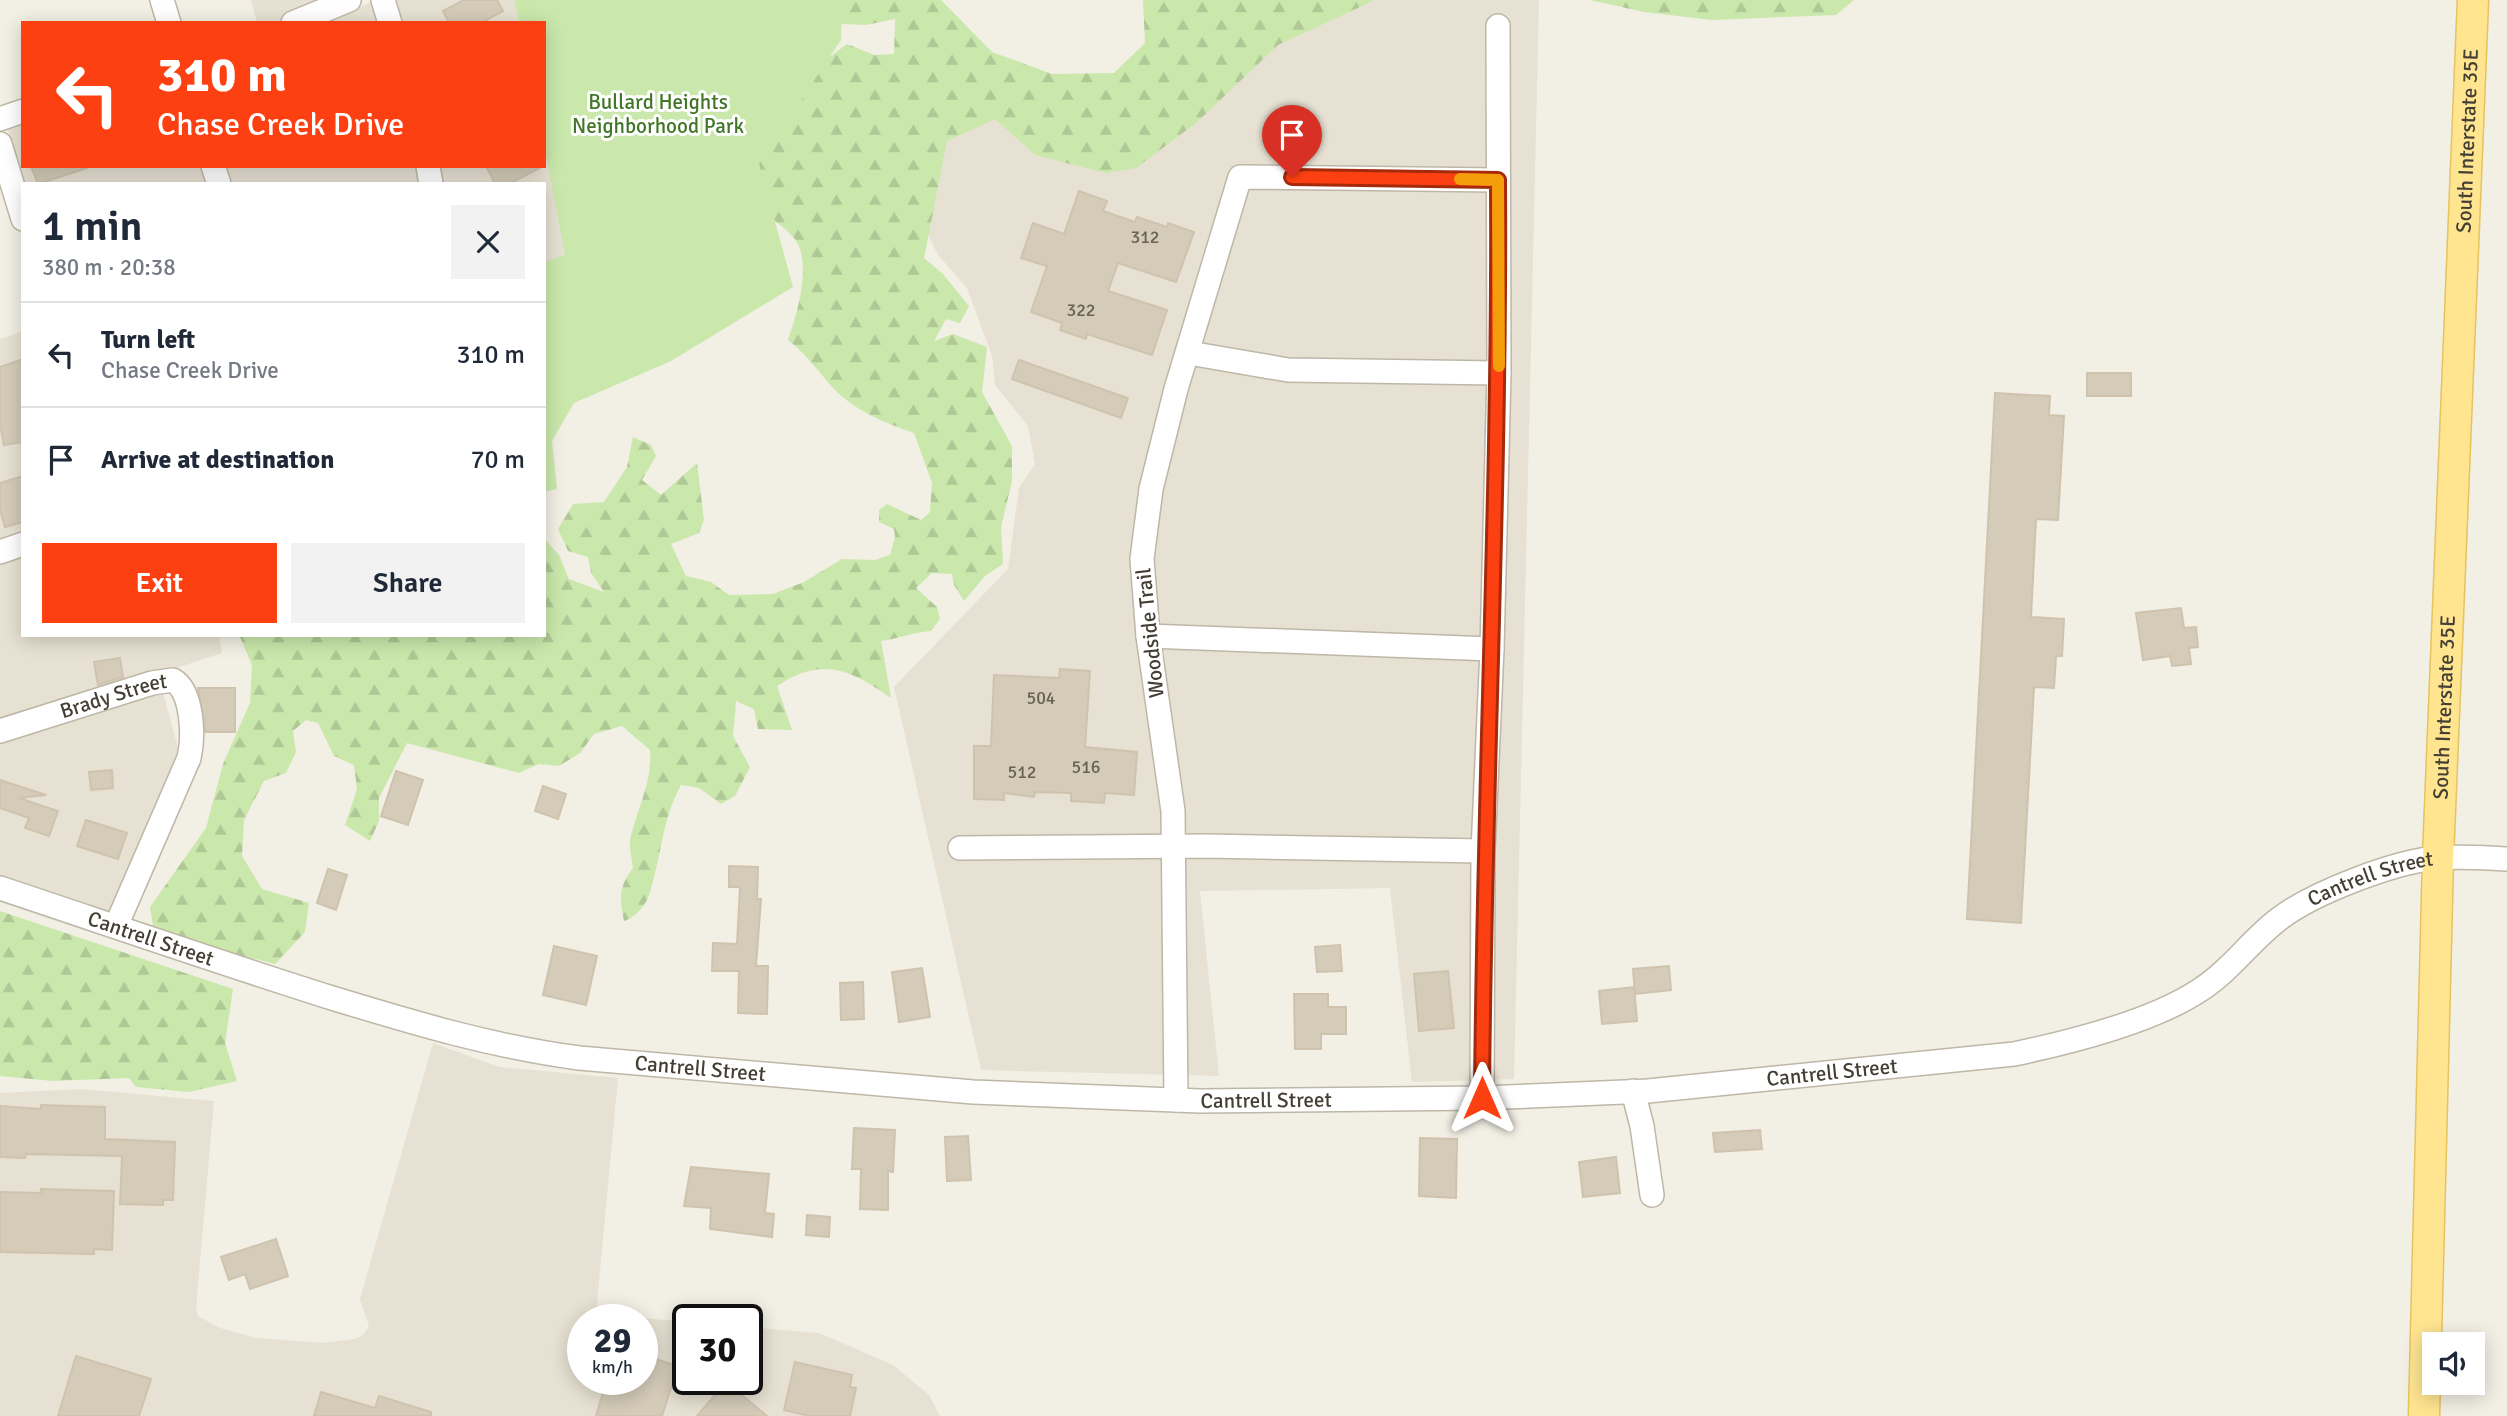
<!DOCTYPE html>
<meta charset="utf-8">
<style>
body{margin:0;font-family:Signika,sans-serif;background:#f2f2f3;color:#1f2937;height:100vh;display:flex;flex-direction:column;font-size:26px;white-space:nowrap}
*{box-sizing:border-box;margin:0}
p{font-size:23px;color:#747a83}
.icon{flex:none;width:38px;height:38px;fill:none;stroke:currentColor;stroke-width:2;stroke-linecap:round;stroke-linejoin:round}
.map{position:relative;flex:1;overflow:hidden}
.panel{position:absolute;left:21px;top:182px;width:525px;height:455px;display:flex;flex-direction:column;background:#fff;border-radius:0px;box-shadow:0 4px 18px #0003}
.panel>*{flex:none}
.top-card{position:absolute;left:21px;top:21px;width:525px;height:147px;border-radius:0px;box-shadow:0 4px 18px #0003;background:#fc4011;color:#fff;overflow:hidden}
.buttons{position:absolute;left:2422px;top:1332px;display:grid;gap:14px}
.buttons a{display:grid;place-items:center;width:63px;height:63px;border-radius:0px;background:#fff;box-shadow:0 4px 18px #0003;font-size:35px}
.speed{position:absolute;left:567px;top:1304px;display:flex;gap:14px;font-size:35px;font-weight:700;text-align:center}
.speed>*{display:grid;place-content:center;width:91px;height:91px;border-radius:50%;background:#fff;box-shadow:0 4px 18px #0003;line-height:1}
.speed small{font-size:18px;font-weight:400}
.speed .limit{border:4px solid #111;border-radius:10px;background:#fff;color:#111}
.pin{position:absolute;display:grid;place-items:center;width:60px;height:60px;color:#fff;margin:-72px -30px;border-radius:50% 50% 50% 0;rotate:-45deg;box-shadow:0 0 7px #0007}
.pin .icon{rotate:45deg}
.me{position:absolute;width:77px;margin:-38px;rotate:0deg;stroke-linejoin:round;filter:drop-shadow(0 0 5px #0008)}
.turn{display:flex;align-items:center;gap:24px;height:147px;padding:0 21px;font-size:32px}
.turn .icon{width:91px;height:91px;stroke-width:2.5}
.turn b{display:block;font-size:49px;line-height:60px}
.round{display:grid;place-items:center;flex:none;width:74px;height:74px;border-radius:0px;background:#f2f2f3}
.overview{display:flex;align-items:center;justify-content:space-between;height:119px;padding:0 21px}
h1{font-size:42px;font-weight:600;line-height:52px}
.cta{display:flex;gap:14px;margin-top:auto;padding:14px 21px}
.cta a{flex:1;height:80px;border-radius:0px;background:#fc4011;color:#fff;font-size:28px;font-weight:600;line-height:80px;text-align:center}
.cta a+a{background:#f2f2f3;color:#1f2937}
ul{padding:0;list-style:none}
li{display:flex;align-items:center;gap:21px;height:105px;padding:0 21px;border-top:2px solid #e0e1e3}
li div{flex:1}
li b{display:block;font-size:26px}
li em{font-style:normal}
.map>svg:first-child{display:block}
</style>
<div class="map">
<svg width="2507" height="1416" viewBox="0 0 2507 1416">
<defs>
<pattern id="forest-firs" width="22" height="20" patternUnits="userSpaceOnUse" patternTransform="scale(1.75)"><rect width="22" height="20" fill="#cae8ac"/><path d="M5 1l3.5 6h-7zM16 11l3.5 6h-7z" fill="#afc895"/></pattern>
</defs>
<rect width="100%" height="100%" fill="#f2efe4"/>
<g fill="#e6e1d2" fill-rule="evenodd">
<path d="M 251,0 L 335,0 L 274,23 L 257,23 Z"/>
<path d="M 378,0 L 514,0 L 519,23 L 313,23 Z"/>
<path d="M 1375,0 L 1539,0 L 1514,1079 L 1412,1082 L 1390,888 L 1200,891 L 1219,1076 L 981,1070 L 894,687 L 1008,569 L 1019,488 L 1035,464 L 1028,426 L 995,385 L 992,356 L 967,288 L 938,255 L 927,233 L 946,141 L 995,118 L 1035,155 Z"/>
<path d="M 23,124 L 23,166 L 544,166 L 544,145 L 566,255 L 544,262 L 544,184 L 24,184 L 8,130 Z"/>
<path d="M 23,331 L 23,635 L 219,635 L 222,653 L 158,674 L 181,759 L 112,918 L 0,881 L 0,339 Z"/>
<path d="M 433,1043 L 499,1067 L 618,1078 L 596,1314 L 688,1322 L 688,1379 L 747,1379 L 747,1327 L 819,1333 L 893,1365 L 929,1395 L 940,1416 L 0,1416 L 0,1093 L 81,1089 L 214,1101 L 196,1308 L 198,1316 L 220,1328 L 256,1338 L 323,1343 L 354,1339 L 363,1335 L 369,1326 L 360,1299 ZM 583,1320 L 642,1320 L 642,1379 L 583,1379 Z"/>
</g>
<g fill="url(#forest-firs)">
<path d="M 824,0 L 941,0 L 992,52 L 1052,74 L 1114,73 L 1145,43 L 1143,0 L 1375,0 L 1278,45 L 1196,123 L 1136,168 L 1106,173 L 1035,155 L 995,119 L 947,141 L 924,258 L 943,274 L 969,306 L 960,323 L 946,319 L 934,341 L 953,334 L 987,347 L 982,392 L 1012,446 L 1012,481 L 1001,527 L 1003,564 L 985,576 L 964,601 L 954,585 L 952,574 L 932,573 L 916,588 L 937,607 L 940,619 L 931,631 C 912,632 898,639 881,641 L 891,698 C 850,669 822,656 777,686 L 792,730 L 758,729 L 754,709 L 736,701 L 733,736 L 750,767 L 735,796 L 721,804 L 699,788 L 681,785 C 661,821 661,861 648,898 C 644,907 633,919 624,921 C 619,899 619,886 633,868 C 632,858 628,845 631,835 C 638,809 653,778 650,750 L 622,726 L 594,734 L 580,753 L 559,766 L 539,764 L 519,773 L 407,743 L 379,798 L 379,821 L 370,841 L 345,825 L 357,789 L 354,765 L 334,756 L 318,723 L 306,720 L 293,731 L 296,752 L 286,773 L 264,781 L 244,820 L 242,856 L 262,889 L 309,903 L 305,932 L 275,964 L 154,933 L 150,907 L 206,828 L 223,764 L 250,703 L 252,665 L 239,635 L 544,635 L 544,538 L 559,555 L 569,579 L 604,592 L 591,573 L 588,557 L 568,551 L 558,529 L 573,504 L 604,502 L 627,467 L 633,437 L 651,445 L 656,456 L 642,480 L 661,495 L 697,463 L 704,520 L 699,533 L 671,544 L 686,576 L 711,582 L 729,595 L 773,594 L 804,582 L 842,559 L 875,560 L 890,555 L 895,537 L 894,529 L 879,522 L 879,510 L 887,504 L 921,520 L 930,512 L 932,483 L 914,433 C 885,423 855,411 833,388 C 818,371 806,354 788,340 C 797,315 813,261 794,238 C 782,224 764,214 750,203 L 750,150 L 812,70 L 847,44 L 874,55 L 894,54 L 895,19 L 866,25 L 842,24 Z"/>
<path d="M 1590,0 L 1854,0 L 1836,15 L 1712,20 L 1644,12 Z"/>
<path d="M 0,911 L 233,989 L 225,1043 L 237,1081 L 189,1092 L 136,1087 L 129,1078 L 53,1081 L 0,1076 Z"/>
</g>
<path fill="#cae8ac" d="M 514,0 L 842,0 L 841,40 L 759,164 L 793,287 L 671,361 L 574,403 L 552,441 L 557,489 L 544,492 L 544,262 L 565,255 L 544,145 L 544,23 L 519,23 Z"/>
<g fill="#d4cbb9" stroke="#cfc3ad" stroke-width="2">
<path d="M 464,0 L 497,0 L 503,11 L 481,23 L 449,23 L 443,11 Z"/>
<path d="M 31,166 L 87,166 L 87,168 L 38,184 Z"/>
<path d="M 486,166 L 543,166 L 509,184 L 495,184 Z"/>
<path d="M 1079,191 L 1107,201 L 1103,211 L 1135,222 L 1137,217 L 1167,227 L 1168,223 L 1194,232 L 1176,282 L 1118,263 L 1108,291 L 1167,310 L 1152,355 L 1087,334 L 1086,339 L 1060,330 L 1062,323 L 1031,312 L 1047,266 L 1021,258 L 1033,223 L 1064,234 Z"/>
<path d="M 20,360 L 23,369 L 23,442 L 4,445 L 0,424 L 0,367 Z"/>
<path d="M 1019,360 L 1128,398 L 1121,418 L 1012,379 Z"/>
<rect x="2087" y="373" width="44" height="23"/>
<path d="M 1995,393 L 2050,396 L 2049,415 L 2064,416 L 2058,520 L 2036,519 L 2031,617 L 2064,619 L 2062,656 L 2056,656 L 2054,688 L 2034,687 L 2021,923 L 1967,919 Z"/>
<path d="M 23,476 L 23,522 L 5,527 L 0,510 L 0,483 Z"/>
<path d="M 2181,608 L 2184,628 L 2196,627 L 2198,647 L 2189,648 L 2191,664 L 2172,666 L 2170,656 L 2143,660 L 2136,613 Z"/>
<path d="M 120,658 L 123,677 L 98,685 L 94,662 Z"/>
<path d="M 1060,669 L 1090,671 L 1085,747 L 1137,752 L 1134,795 L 1105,793 L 1104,803 L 1071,801 L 1071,793 L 1035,792 L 1034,797 L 1004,793 L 1004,800 L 974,799 L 974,746 L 991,746 L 994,675 L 1059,678 Z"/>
<path d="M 198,688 L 235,688 L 235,732 L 205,732 Z"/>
<path d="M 112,770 L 113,788 L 91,790 L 89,772 Z"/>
<path d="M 396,771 L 423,780 L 408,825 L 381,816 Z"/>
<path d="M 0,780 L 46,795 L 19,798 L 58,811 L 49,836 L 25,828 L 29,818 L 0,808 Z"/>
<path d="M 543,786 L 566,794 L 558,819 L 535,811 Z"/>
<path d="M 86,820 L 127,833 L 118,859 L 77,846 Z"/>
<path d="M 729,866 L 758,867 L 757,899 L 761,899 L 756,966 L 768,966 L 767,1014 L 738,1013 L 739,971 L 712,971 L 713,943 L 737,944 L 740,887 L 729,887 Z"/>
<path d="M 328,869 L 347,875 L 336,910 L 317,903 Z"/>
<path d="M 1340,945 L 1342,971 L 1317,972 L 1315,947 Z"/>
<path d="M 554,946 L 597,956 L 586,1005 L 543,995 Z"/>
<path d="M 1669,966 L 1671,990 L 1635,994 L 1633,969 Z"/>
<path d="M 922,968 L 930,1017 L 899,1022 L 892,972 Z"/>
<path d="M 1448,971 L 1454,1028 L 1419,1031 L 1414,974 Z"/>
<path d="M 863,982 L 864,1019 L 841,1020 L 840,983 Z"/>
<path d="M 1634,987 L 1637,1021 L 1602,1024 L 1599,991 Z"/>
<path d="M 1294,994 L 1328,994 L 1328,1007 L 1346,1007 L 1346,1034 L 1321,1034 L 1321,1049 L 1295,1049 Z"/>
<path d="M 41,1105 L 105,1107 L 105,1139 L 175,1142 L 173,1200 L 163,1200 L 163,1205 L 120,1204 L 122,1156 L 26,1154 L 25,1158 L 0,1157 L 0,1106 L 41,1109 Z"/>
<path d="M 854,1128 L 895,1130 L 893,1172 L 888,1171 L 888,1210 L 860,1209 L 861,1169 L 852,1169 Z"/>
<path d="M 1760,1130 L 1762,1149 L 1715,1152 L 1713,1133 Z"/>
<path d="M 968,1136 L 971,1180 L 947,1181 L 945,1137 Z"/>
<path d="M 1420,1138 L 1457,1139 L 1456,1198 L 1419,1196 Z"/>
<path d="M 1616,1157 L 1620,1193 L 1583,1197 L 1579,1162 Z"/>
<path d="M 691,1167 L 769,1174 L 765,1213 L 774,1214 L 772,1237 L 710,1229 L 711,1208 L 684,1206 Z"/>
<path d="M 41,1189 L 114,1191 L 112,1250 L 94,1249 L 94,1254 L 0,1252 L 0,1192 L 41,1193 Z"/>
<path d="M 807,1215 L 830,1217 L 829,1237 L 806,1235 Z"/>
<path d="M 276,1239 L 288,1276 L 250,1289 L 245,1274 L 229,1280 L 221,1257 Z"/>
<path d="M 642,1355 L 678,1366 L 662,1416 L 596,1416 L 607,1379 L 642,1379 Z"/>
<path d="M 76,1356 L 151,1379 L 139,1416 L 58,1416 Z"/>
<path d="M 795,1362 L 852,1375 L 850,1387 L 856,1388 L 850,1416 L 809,1416 L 784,1410 Z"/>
<path d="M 726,1382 L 767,1416 L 697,1416 Z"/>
<path d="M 321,1392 L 375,1408 L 379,1396 L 431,1412 L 431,1416 L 314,1416 Z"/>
</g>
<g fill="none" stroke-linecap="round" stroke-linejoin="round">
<g stroke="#beb7a7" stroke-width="26">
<g id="minor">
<path d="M 162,0 L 169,23"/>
<path d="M 383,0 L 390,23"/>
<path d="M 293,23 L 349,0"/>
<path d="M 0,119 L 23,111"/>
<path d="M 0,144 L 23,219"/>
<path d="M 213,166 L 219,184"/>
<path d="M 428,166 L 431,184"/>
<path d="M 1189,353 L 1288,370 L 1499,373"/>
<path d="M 0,552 L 23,544"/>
<path d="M 1148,636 L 1492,649"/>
<path id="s1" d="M 0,731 L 152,683 L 173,680 C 193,692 194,737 189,758 L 116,926"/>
<path d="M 960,848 L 1206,846 L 1483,851"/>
<path id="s2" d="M 0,888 C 111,925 221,963 332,998 C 414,1023 494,1047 579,1058 L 973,1092 L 1200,1101 L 1482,1098 L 1648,1091 L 2014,1054 C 2071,1042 2152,1022 2200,990 C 2230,971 2251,940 2279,919 C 2313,893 2395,861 2438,858 C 2460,856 2484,858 2507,859"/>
<path d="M 1633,1091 L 1642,1126 L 1652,1195"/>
<path d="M 1482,1098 L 1483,851 L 1492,649 L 1499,373 L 1498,26"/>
<path d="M 1176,1100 L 1173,811 L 1148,636 L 1142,559 L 1151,489 L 1176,389 L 1240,177 L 1498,180"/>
</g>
</g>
<g stroke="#e5c360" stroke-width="33">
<g id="major">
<path id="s3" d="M 2424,1416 L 2438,858 L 2473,0"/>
</g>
</g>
<use href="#minor" stroke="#fff" stroke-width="23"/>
<use href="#major" stroke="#ffe590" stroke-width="30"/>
</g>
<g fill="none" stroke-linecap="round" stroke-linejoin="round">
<g stroke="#a42a0b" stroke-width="18">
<path id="route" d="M 1292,177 L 1498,180 C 1500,486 1484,792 1482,1098"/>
</g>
<use href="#route" stroke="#fc4011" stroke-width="12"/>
<path stroke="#f59e0b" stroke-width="12" d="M 1460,179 L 1498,180 L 1499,366"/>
</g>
<g text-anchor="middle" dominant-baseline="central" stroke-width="6" stroke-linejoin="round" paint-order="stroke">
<g font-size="18" fill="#686255">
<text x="1145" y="237">312</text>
<text x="1081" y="310">322</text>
<text x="1041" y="698">504</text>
<text x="1086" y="767">516</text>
<text x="1022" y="772">512</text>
</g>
<g font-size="21" fill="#417627" stroke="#fff">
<text x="658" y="102">Bullard Heights<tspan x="658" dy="24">Neighborhood Park</tspan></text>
</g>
<g font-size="21" fill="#443f34" stroke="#fff">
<text stroke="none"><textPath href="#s3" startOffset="1276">South Interstate 35E</textPath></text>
<text transform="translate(1150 633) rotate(-96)">Woodside Trail</text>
<text stroke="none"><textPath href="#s1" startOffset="119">Brady Street</textPath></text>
<text stroke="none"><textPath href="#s3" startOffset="709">South Interstate 35E</textPath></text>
<text stroke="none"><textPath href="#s2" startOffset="2448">Cantrell Street</textPath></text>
<text stroke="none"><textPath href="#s2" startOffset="159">Cantrell Street</textPath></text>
<text stroke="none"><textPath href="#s2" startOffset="726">Cantrell Street</textPath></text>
<text stroke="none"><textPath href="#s2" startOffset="1860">Cantrell Street</textPath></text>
<text stroke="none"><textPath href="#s2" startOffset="1293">Cantrell Street</textPath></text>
</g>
</g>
</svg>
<div class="buttons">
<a><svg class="icon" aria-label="sound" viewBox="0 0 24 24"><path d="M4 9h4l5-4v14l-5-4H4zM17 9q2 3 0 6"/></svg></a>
</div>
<div class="speed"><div>29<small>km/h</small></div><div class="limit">30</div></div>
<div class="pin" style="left:1292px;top:177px;background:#d93025"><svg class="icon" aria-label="arrive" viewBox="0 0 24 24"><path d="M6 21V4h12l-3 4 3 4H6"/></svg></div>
<svg class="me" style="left:1482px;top:1098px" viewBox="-20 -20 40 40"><path d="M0-17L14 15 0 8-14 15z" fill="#fc4011" stroke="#fff" stroke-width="4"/></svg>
<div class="top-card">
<div class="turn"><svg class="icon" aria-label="left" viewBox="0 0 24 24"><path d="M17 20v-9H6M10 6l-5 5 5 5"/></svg><div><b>310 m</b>Chase Creek Drive</div></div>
</div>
<section class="panel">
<div class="overview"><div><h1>1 min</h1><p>380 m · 20:38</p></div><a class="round"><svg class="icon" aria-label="close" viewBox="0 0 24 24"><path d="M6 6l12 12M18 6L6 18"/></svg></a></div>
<ul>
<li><svg class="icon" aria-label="left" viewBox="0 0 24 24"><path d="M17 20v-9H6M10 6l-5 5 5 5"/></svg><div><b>Turn left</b><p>Chase Creek Drive</p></div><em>310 m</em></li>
<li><svg class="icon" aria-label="arrive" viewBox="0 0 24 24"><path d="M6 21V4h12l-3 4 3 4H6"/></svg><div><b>Arrive at destination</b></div><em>70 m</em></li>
</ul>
<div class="cta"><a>Exit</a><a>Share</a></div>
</section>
</div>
